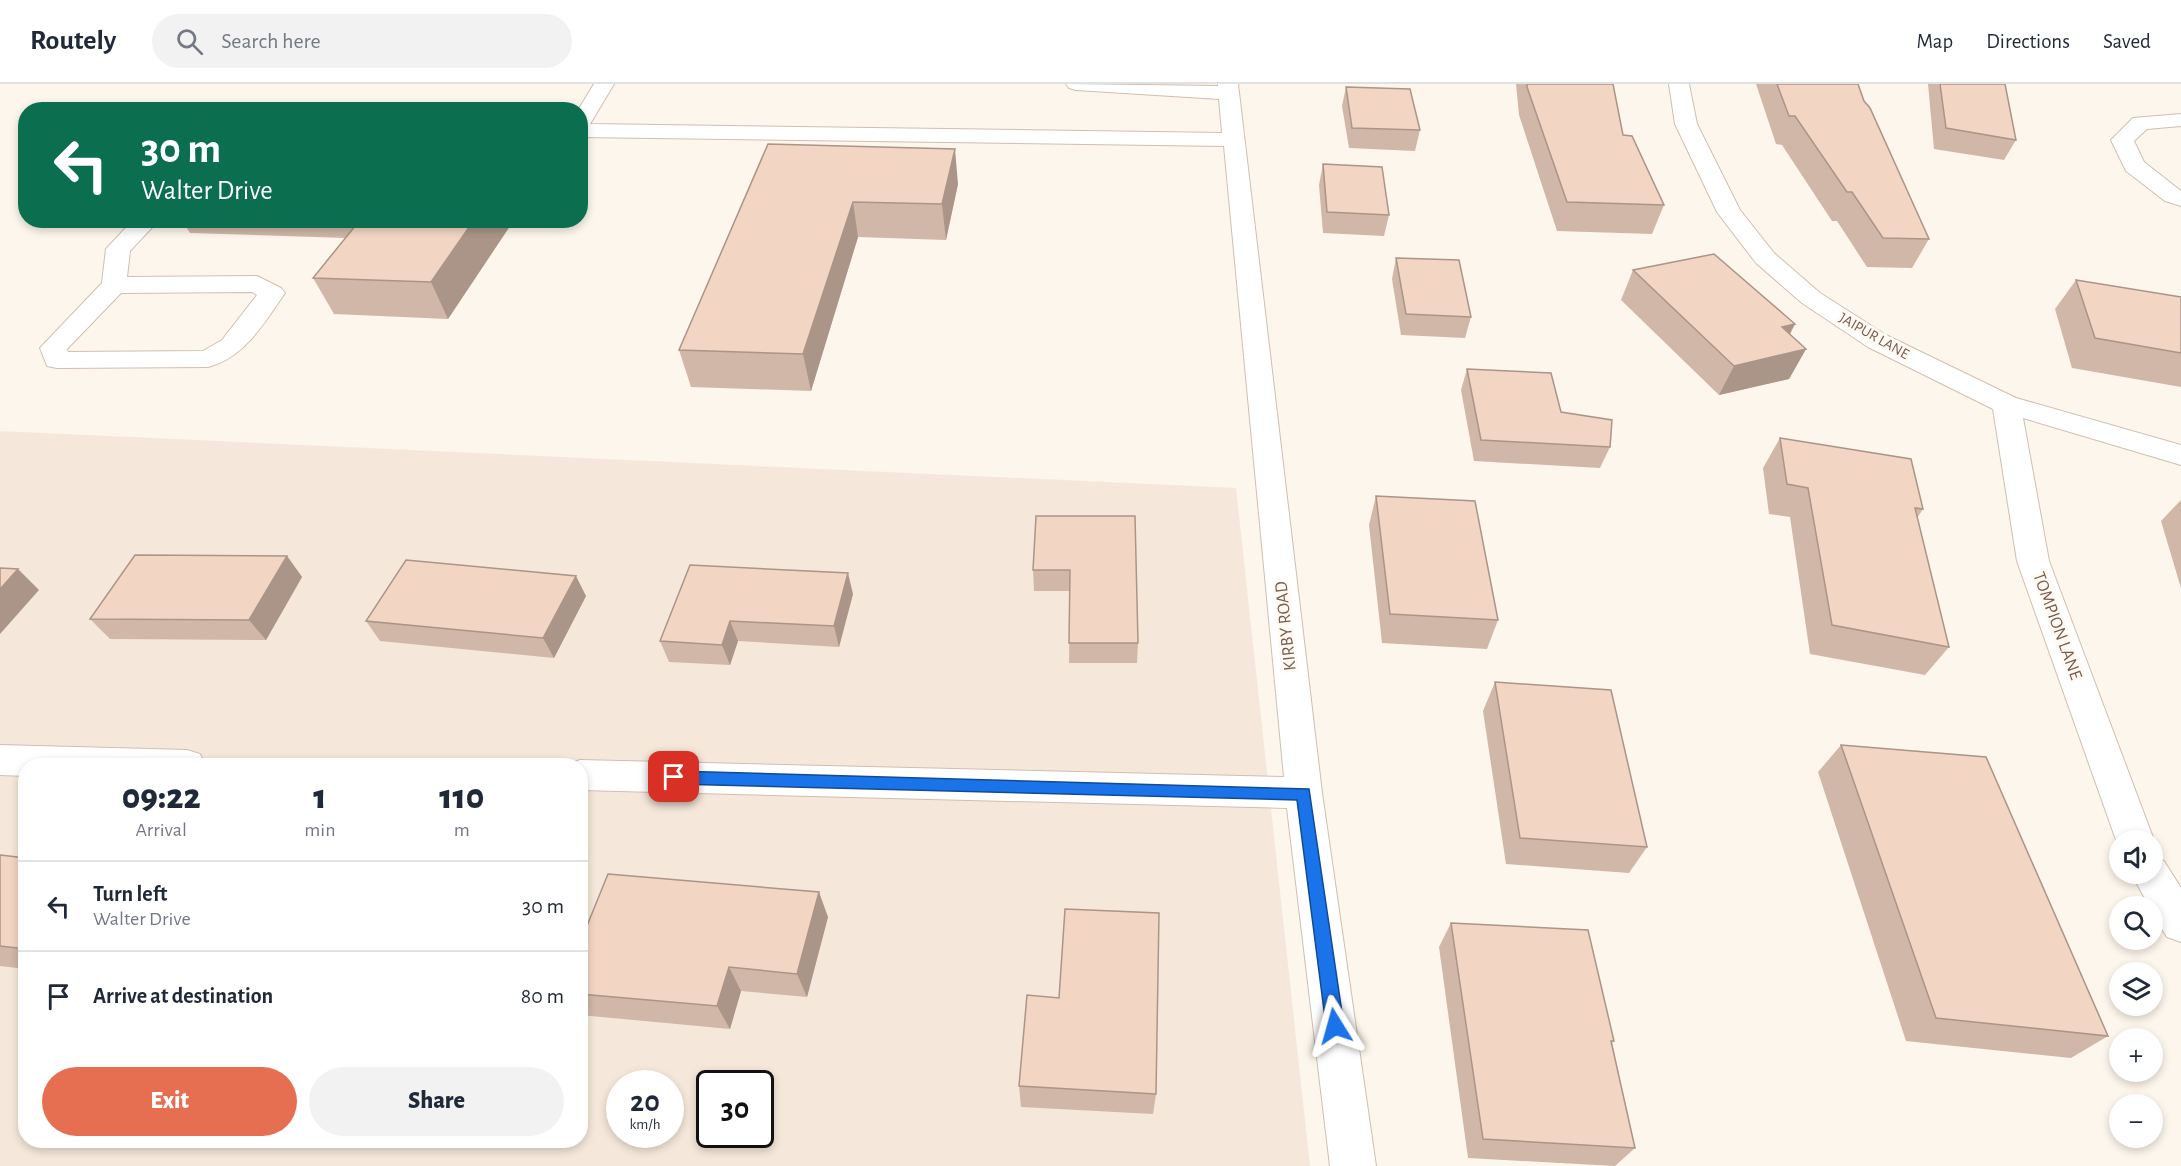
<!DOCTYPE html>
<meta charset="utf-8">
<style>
body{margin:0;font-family:"Alegreya Sans",sans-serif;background:#f2f2f3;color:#1f2937;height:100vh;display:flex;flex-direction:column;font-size:22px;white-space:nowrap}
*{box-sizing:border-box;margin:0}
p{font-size:20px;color:#747a83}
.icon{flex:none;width:33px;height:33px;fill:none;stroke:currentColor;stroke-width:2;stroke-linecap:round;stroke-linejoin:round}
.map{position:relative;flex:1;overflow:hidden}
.sheet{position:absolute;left:18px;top:674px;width:570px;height:390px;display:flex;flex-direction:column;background:#fff;border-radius:24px;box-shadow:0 3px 9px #0003}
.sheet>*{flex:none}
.top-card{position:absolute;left:18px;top:18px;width:570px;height:126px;border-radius:24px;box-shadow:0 3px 9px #0003;background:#0b6e4f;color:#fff;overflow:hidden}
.buttons{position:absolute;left:2109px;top:746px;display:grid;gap:12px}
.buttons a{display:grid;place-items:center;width:54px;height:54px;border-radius:50%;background:#fff;box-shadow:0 3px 9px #0003;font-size:30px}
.speed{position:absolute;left:606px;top:986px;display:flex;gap:12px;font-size:30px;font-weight:700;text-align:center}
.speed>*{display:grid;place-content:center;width:78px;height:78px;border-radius:50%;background:#fff;box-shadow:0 3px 9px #0003;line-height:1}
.speed small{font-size:15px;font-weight:400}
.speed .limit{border:3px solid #111;border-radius:9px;background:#fff;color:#111}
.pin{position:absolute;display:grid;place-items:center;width:51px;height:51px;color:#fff;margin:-26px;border-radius:12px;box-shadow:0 3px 9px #0006}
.me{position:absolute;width:66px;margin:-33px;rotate:352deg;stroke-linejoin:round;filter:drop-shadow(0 0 4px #0008)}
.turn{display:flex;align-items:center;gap:21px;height:126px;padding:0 24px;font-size:27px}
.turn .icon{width:78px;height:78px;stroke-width:2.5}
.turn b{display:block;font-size:42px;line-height:51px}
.eta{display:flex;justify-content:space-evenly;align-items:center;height:102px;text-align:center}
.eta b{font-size:36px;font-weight:800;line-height:42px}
.button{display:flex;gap:12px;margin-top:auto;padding:12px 24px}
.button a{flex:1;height:69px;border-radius:36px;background:#e76f51;color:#fff;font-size:24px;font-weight:800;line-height:69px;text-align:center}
.button a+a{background:#f2f2f3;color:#1f2937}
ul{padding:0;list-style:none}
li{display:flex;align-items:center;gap:18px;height:90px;padding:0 24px;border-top:2px solid #e0e1e3}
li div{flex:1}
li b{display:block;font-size:22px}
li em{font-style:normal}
header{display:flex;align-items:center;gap:36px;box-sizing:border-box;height:84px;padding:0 30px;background:#fff;border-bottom:2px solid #e0e1e3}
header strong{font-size:28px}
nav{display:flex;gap:33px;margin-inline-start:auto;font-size:21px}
.search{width:420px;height:54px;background:#f2f2f3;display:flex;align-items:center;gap:15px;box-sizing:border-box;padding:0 21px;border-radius:33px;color:#747a83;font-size:22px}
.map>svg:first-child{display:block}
</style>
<header>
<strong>Routely</strong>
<div class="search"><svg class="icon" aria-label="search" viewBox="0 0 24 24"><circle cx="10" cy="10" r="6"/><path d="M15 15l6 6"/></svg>Search here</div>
<nav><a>Map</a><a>Directions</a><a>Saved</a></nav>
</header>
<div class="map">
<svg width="2181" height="1082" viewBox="0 0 2181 1082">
<rect width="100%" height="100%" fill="#fdf6ec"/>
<path fill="#f5e8da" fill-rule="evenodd" d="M 0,347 L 1236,404 L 1310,1082 L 0,1082 ZM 26,681 L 580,681 L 580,1056 L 26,1056 ZM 620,999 L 670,999 L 670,1050 L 620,1050 ZM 710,999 L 760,999 L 760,1050 L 710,1050 Z"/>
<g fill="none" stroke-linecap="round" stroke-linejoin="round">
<g stroke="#d1beb0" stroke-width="2">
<g id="minor">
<path d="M 594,0 L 614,0 L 590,40 L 1222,49 L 1219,15 L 1076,6 L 1069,4 L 1066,0 L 1218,2 L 1218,0 L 1238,0 L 1322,709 L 1376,1082 L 1330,1082 L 1287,724 L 580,706 L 580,681 L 567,681 L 580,676 L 1284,693 L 1224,62 L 580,53 L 580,26 L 578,26 Z"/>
<path d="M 1669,0 L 1689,0 L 1697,40 L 1740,126 L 1774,169 L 1820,209 L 1886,251 L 2016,314 L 2181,361 L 2181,381 L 2023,334 L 2049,477 L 2154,756 L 2152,759 L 2152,756 L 2120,756 L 2120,763 L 2116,756 L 2017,477 L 1993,325 L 1868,263 L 1802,219 L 1756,179 L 1717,128 L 1675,40 Z"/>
<path d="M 2181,30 L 2181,42 L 2147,45 L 2134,57 L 2144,78 L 2181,107 L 2181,122 L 2165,117 L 2126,87 L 2111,56 L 2133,34 Z"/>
<path d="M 133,136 L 159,136 L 130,167 L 127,193 L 257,192 L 281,204 L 285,209 C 265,238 244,274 208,283 L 57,284 L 47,282 L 40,264 L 102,199 L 106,165 ZM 252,208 L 257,211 L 222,256 L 203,267 L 68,268 L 67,265 L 121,209 Z"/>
<path d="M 0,661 L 187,666 L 200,670 L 205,681 L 26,681 L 26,692 L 0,691 Z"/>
<path d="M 2152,773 L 2164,777 L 2181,804 L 2181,858 L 2167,853 L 2152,829 L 2152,822 L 2149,822 L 2131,789 L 2152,789 Z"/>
</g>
</g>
<use href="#minor" fill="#fff" fill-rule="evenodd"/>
</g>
<g fill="#d1b7a8">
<path d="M 1516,0 L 1613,0 L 1623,51 L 1664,121 L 1652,150 L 1557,147 L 1519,31 Z"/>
<path d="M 1756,0 L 1858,0 L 1864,17 L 1929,155 L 1912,184 L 1867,183 L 1837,137 L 1832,137 L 1782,61 L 1776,60 Z"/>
<path d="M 1928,0 L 2005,0 L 2016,56 L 2004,76 L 1934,65 Z"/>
<path d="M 1346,3 L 1420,46 L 1415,67 L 1349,64 L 1342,22 Z"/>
<path d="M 768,60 L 958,100 L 946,156 L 858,153 L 811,307 L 691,303 L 679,266 Z"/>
<path d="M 1323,80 L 1389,131 L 1384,152 L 1323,149 L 1319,101 Z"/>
<path d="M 182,136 L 514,136 L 448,235 L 334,230 L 313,194 L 346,154 L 190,149 Z"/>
<path d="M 1396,174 L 1471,233 L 1465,254 L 1401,251 L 1392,195 Z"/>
<path d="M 1633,186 L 1790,251 L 1806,265 L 1789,295 L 1719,311 L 1621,216 Z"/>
<path d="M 2076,196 L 2181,213 L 2181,303 L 2072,284 L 2055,225 Z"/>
<path d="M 1467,285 L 1561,328 L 1610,363 L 1600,384 L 1474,377 L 1461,306 Z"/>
<path d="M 1780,354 L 1923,425 L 1917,434 L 1949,563 L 1925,591 L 1810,570 L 1790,433 L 1769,430 L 1763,384 Z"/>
<path d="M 1376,412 L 1498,536 L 1487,565 L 1382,559 L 1369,441 Z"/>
<path d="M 2181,416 L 2181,504 L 2161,437 Z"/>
<path d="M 1036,432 L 1138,559 L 1137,579 L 1069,579 L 1070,507 L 1034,507 L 1033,486 Z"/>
<path d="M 287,472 L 302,493 L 266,556 L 110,555 L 90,535 Z"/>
<path d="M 690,481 L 853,510 L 839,563 L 738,557 L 730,581 L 669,578 L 660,557 Z"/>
<path d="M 586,512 L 554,574 L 380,557 L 366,537 Z"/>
<path d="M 1495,598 L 1647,763 L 1629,789 L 1506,780 L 1483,627 Z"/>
<path d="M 1841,661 L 2108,952 L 2071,974 L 1906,957 L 1818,688 Z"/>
<path d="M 0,771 L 26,774 L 26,885 L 0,882 Z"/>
<path d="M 828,833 L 807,913 L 741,907 L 730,945 L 580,931 L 580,859 Z"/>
<path d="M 1451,839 L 1614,957 L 1612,959 L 1635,1064 L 1615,1082 L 1468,1074 L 1439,863 Z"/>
<path d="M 1059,914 L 1156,1010 L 1153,1030 L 1021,1023 L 1019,1002 Z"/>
</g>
<g fill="#aa9588">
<path d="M 955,65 L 958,100 L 946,156 L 942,120 Z"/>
<path d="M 853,118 L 858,153 L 811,307 L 803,270 Z"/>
<path d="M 474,136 L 514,136 L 448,235 L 431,198 Z"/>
<path d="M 1795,240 L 1780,270 L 1782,243 Z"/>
<path d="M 1806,265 L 1789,295 L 1719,311 L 1734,282 Z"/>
<path d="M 287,472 L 302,493 L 266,556 L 249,536 Z"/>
<path d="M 18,485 L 39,506 L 0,550 L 0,505 Z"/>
<path d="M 848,489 L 853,510 L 839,563 L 834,542 Z"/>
<path d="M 576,492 L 586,512 L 554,574 L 543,554 Z"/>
<path d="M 730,537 L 738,557 L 730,581 L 722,561 Z"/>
<path d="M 819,808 L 828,833 L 807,913 L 797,890 Z"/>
<path d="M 729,883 L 741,907 L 730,945 L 717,922 Z"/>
</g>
<g fill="#f3d5c3" stroke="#aa9588" stroke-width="1.5">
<path d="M 1527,0 L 1613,0 L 1623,51 L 1632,52 L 1664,121 L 1567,118 L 1527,3 Z"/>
<path d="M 1777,0 L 1858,0 L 1864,17 L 1870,24 L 1929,155 L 1883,154 L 1852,108 L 1847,108 L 1795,32 L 1789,32 Z"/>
<path d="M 1940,0 L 2005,0 L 2016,56 L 1946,44 Z"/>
<path d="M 1346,3 L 1410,5 L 1420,46 L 1352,44 Z"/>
<path d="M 768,60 L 955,65 L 942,120 L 853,118 L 803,270 L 679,266 Z"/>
<path d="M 1323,80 L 1382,83 L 1389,131 L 1327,128 Z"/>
<path d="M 360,136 L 474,136 L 431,198 L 313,194 Z"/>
<path d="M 1714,170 L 1795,240 L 1782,243 L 1806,265 L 1734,282 L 1633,186 Z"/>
<path d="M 1396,174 L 1459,176 L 1471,233 L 1406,230 Z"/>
<path d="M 2076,196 L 2181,213 L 2181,269 L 2095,254 Z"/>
<path d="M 1467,285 L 1551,289 L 1561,328 L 1612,336 L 1610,363 L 1481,356 Z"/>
<path d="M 1780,354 L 1911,375 L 1923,425 L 1915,424 L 1949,563 L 1832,541 L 1808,404 L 1787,400 Z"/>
<path d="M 1376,412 L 1475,417 L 1498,536 L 1390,530 Z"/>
<path d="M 1036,432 L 1135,432 L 1138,559 L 1069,559 L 1070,486 L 1033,486 Z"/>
<path d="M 135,471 L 287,472 L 249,536 L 90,535 Z"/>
<path d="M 406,476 L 576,492 L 543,554 L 366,537 Z"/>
<path d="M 690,481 L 848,489 L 834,542 L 730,537 L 722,561 L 660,557 Z"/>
<path d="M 0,484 L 18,485 L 0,505 Z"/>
<path d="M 1495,598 L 1611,606 L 1647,763 L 1520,754 Z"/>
<path d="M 1841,661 L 1986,673 L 2108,952 L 1936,934 Z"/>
<path d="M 0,771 L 26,774 L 26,865 L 0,862 Z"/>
<path d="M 608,790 L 819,808 L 797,890 L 729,883 L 717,922 L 580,910 L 580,859 Z"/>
<path d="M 1065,825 L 1159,829 L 1156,1010 L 1019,1002 L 1027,911 L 1059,914 Z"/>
<path d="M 1451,839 L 1588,846 L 1614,957 L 1611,957 L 1635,1064 L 1483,1055 Z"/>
</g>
<path fill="#1a73e8" stroke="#114b97" stroke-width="1.5" d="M 674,687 L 1309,705 L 1344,942 L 1341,948 L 1335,951 L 1329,948 L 1326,942 L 1297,716 L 674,700 L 668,698 L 666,693 L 668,689 Z"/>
<g text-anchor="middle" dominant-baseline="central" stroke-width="6" stroke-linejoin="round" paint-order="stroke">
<g font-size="15" fill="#7a5c4d" stroke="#fffaf3">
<text transform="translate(1874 252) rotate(30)">JAIPUR LANE</text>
</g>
<g font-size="18" fill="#7a5c4d" stroke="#fffaf3">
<text transform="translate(1286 542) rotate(-96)">KIRBY ROAD</text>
<text transform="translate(2057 542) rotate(70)">TOMPION LANE</text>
</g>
</g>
</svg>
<div class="buttons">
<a><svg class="icon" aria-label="sound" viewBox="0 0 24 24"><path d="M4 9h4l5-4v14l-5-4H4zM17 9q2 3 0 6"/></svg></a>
<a><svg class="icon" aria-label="search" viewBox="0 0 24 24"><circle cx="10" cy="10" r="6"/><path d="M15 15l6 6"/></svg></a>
<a><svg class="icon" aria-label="layers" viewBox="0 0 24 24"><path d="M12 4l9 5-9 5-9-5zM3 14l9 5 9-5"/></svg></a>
<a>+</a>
<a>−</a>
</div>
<div class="speed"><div>20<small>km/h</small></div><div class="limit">30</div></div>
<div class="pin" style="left:674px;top:693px;background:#d93025"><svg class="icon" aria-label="arrive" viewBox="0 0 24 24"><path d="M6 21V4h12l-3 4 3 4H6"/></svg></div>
<svg class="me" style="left:1335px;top:942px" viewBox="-20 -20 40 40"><path d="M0-17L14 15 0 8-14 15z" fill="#1a73e8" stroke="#fff" stroke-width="4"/></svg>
<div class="top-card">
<div class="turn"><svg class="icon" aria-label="left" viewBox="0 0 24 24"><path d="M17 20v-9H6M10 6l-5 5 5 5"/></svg><div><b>30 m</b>Walter Drive</div></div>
</div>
<section class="sheet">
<div class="eta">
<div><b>09:22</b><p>Arrival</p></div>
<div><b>1</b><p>min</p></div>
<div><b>110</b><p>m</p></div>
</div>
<ul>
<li><svg class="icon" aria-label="left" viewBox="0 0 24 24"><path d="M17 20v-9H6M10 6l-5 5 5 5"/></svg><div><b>Turn left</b><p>Walter Drive</p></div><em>30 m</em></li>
<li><svg class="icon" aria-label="arrive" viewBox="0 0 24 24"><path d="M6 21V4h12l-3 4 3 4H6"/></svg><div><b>Arrive at destination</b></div><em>80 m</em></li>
</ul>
<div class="button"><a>Exit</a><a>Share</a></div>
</section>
</div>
